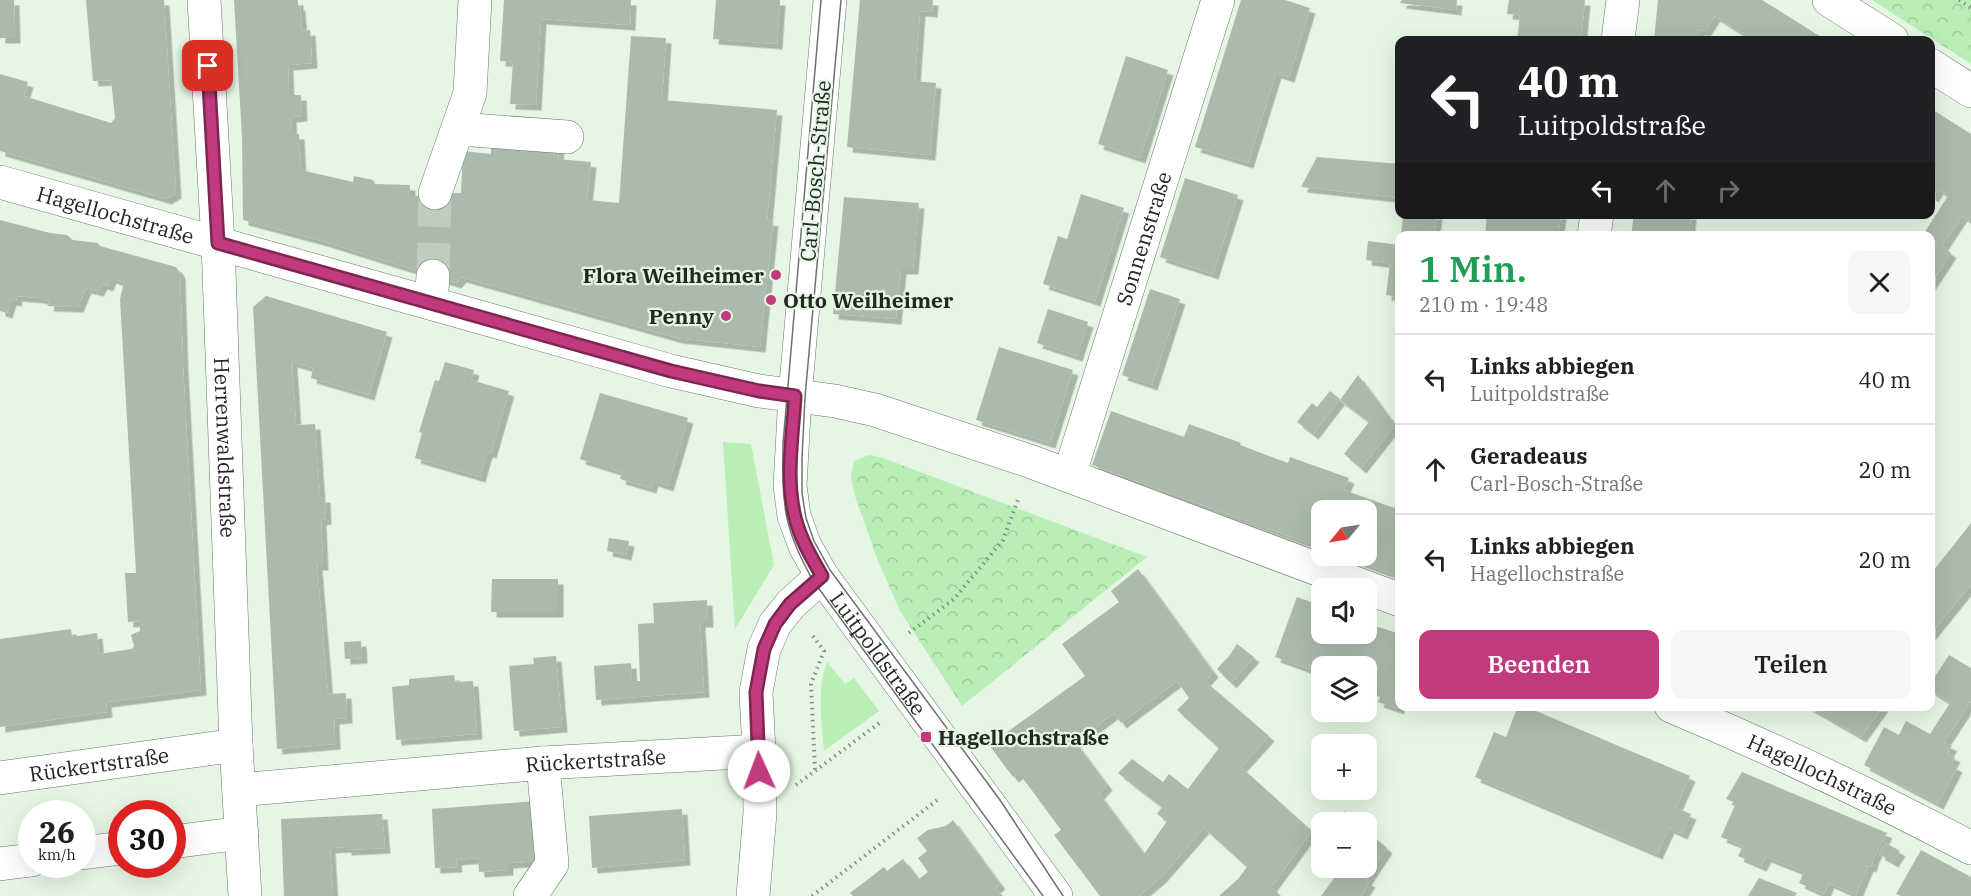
<!DOCTYPE html>
<html lang="de">
<meta charset="utf-8">
<style>
body{margin:0;font-family:"IBM Plex Serif",serif;background:#f6f6f6;color:#202124;height:100vh;display:flex;flex-direction:column;font-size:22px;white-space:nowrap}
*{box-sizing:border-box;margin:0}
p{font-size:20px;color:#757577}
.icon{flex:none;width:33px;height:33px;fill:none;stroke:currentColor;stroke-width:2;stroke-linecap:round;stroke-linejoin:round}
.map{position:relative;flex:1;overflow:hidden}
.drawer{position:absolute;left:1395px;top:231px;width:540px;height:480px;display:flex;flex-direction:column;background:#fff;border-radius:12px;box-shadow:0 6px 24px #0002}
.drawer>*{flex:none}
.banner{position:absolute;left:1395px;top:36px;width:540px;height:183px;border-radius:12px;box-shadow:0 6px 24px #0002;background:#202124;color:#fff;overflow:hidden}
.needle{width:39px;rotate:240deg}
.tools{position:absolute;left:1311px;top:500px;display:grid;gap:12px}
.tools a{display:grid;place-items:center;width:66px;height:66px;border-radius:12px;background:#fff;box-shadow:0 6px 24px #0002;font-size:30px}
.speed{position:absolute;left:18px;top:800px;display:flex;gap:12px;font-size:30px;font-weight:700;text-align:center}
.speed>*{display:grid;place-content:center;width:78px;height:78px;border-radius:50%;background:#fff;box-shadow:0 6px 24px #0002;line-height:1}
.speed small{font-size:15px;font-weight:400}
.speed .limit{border:9px solid #d22;background:#fff;color:#111}
.pin{position:absolute;display:grid;place-items:center;width:51px;height:51px;color:#fff;margin:-26px;border-radius:12px;box-shadow:0 3px 9px #0006}
.me{position:absolute;width:66px;margin:-33px;rotate:358deg;stroke-linejoin:round;filter:drop-shadow(0 0 4px #0008)}
.turn{display:flex;align-items:center;gap:21px;height:126px;padding:0 24px;font-size:27px}
.turn .icon{width:78px;height:78px;stroke-width:2.5}
.turn b{display:block;font-size:42px;line-height:51px}
.lanes{display:flex;align-items:center;height:57px;padding:0 24px;background:#0003;justify-content:center;gap:30px;direction:ltr}
.lanes .off{opacity:.35}
.round{display:grid;place-items:center;flex:none;width:63px;height:63px;border-radius:12px;background:#f6f6f6}
.summary{display:flex;align-items:center;justify-content:space-between;height:102px;padding:0 24px}
h1{font-size:36px;font-weight:600;line-height:45px;color:#1e9e55}
.action{display:flex;gap:12px;margin-top:auto;padding:12px 24px}
.action a{flex:1;height:69px;border-radius:12px;background:#c03a7d;color:#fff;font-size:24px;font-weight:600;line-height:69px;text-align:center}
.action a+a{background:#f6f6f6;color:#202124}
ul{padding:0;list-style:none}
li{display:flex;align-items:center;gap:18px;height:90px;padding:0 24px;border-top:2px solid #e0e0e0}
li div{flex:1}
li b{display:block;font-size:22px}
li em{font-style:normal}
.map>svg:first-child{display:block}
</style>
<div class="map">
<svg width="1971" height="896" viewBox="0 0 1971 896">
<defs>
<pattern id="forest-crowns" width="20" height="18" patternUnits="userSpaceOnUse" patternTransform="scale(1.5)"><rect width="20" height="18" fill="#b9eeb7"/><path d="M2 6a3 3 0 1 1 6 0M12 15a3 3 0 1 1 6 0" fill="none" stroke="#9fcc9d"/></pattern>
<filter id="shadow"><feDropShadow dx="5.5" dy="5.5" stdDeviation="0" flood-color="#0004"/></filter>
</defs>
<rect width="100%" height="100%" fill="#e5f6e4"/>
<g fill="#b9eeb7">
<path d="M 723,442 L 751,444 L 774,565 L 735,629 Z"/>
<path d="M 827,662 L 845,684 L 854,678 L 879,711 L 824,751 C 822,721 816,691 827,662 Z"/>
</g>
<g fill="url(#forest-crowns)">
<path d="M 1872,0 L 1971,0 L 1971,64 Z"/>
<path d="M 869,455 L 883,458 L 1147,557 L 962,706 L 900,611 L 878,561 L 854,493 L 851,476 L 854,461 Z"/>
</g>
<g fill="#abbbab" fill-rule="evenodd" filter="url(#shadow)">
<path d="M 0,0 L 14,0 L 15,38 L 0,38 Z"/>
<path d="M 86,0 L 164,0 L 176,193 L 166,199 L 0,151 L 0,74 L 28,82 L 24,96 L 111,123 L 115,118 L 111,80 L 93,81 Z"/>
<path d="M 234,0 L 298,0 L 298,5 L 300,6 L 302,31 L 310,30 L 312,63 L 288,65 L 289,95 L 301,95 L 302,116 L 291,117 L 292,134 L 299,134 L 301,170 L 353,182 L 354,176 L 373,180 L 375,184 L 410,185 L 410,196 L 426,196 L 427,192 L 461,193 L 463,151 L 491,154 L 491,142 L 559,147 L 558,159 L 591,162 L 587,200 L 619,203 L 631,36 L 666,38 L 662,100 L 777,110 L 767,220 L 773,221 L 760,347 L 677,338 L 461,277 L 456,283 L 322,241 L 243,220 L 242,137 Z"/>
<path d="M 504,0 L 631,0 L 630,25 L 541,19 L 536,105 L 510,104 L 513,62 L 500,61 Z"/>
<path d="M 716,0 L 780,0 L 777,44 L 713,39 Z"/>
<path d="M 860,0 L 933,0 L 932,12 L 920,11 L 915,81 L 936,83 L 930,155 L 847,147 Z"/>
<path d="M 1241,0 L 1285,0 L 1310,8 L 1289,77 L 1276,73 L 1248,163 L 1195,147 Z"/>
<path d="M 1402,0 L 1457,0 L 1456,10 L 1400,3 Z"/>
<path d="M 1509,0 L 1585,0 L 1581,40 L 1517,40 L 1520,15 L 1507,14 Z"/>
<path d="M 1658,0 L 1762,0 L 1826,40 L 1746,40 L 1748,37 L 1715,16 L 1705,31 L 1699,30 L 1698,40 L 1654,40 Z"/>
<path d="M 1126,56 L 1168,70 L 1140,158 L 1098,144 Z"/>
<path d="M 1930,108 L 1971,134 L 1971,222 L 1962,216 L 1942,246 L 1951,253 L 1930,285 L 1930,236 L 1922,236 L 1948,196 L 1938,189 L 1933,197 L 1930,195 Z"/>
<path d="M 1317,157 L 1400,164 L 1400,198 L 1301,187 Z"/>
<path d="M 1185,178 L 1238,195 L 1213,274 L 1160,257 Z"/>
<path d="M 1081,194 L 1124,208 L 1095,301 L 1043,284 L 1058,236 L 1067,239 Z"/>
<path d="M 844,197 L 919,203 L 913,269 L 901,269 L 896,319 L 833,314 Z"/>
<path d="M 1403,214 L 1437,214 L 1434,236 L 1401,236 Z"/>
<path d="M 1487,214 L 1561,214 L 1558,236 L 1485,236 Z"/>
<path d="M 1634,214 L 1691,214 L 1689,236 L 1631,236 Z"/>
<path d="M 0,220 L 50,233 L 67,235 L 73,240 L 98,243 L 100,246 L 176,267 L 180,273 L 183,366 L 201,690 L 106,702 L 107,712 L 0,727 L 0,639 L 71,629 L 72,637 L 97,633 L 99,654 L 132,649 L 134,646 L 131,635 L 140,631 L 140,621 L 128,622 L 125,573 L 136,573 L 120,299 L 124,283 L 111,278 L 108,286 L 102,284 L 98,291 L 86,288 L 78,307 L 48,306 L 49,301 L 39,298 L 17,296 L 16,301 L 11,300 L 7,313 L 0,311 Z"/>
<path d="M 1368,241 L 1400,245 L 1400,297 L 1386,295 L 1390,263 L 1366,260 Z"/>
<path d="M 1150,289 L 1180,299 L 1152,385 L 1122,375 Z"/>
<path d="M 266,296 L 387,332 L 369,395 L 311,378 L 313,368 L 292,362 L 296,425 L 315,424 L 320,497 L 325,497 L 326,519 L 321,520 L 323,565 L 317,565 L 328,694 L 346,693 L 347,718 L 334,719 L 335,744 L 277,749 L 253,307 Z"/>
<path d="M 1048,309 L 1088,322 L 1077,356 L 1037,343 Z"/>
<path d="M 999,347 L 1073,370 L 1050,443 L 976,420 Z"/>
<path d="M 445,362 L 474,370 L 471,380 L 509,391 L 491,453 L 487,452 L 480,477 L 415,458 L 422,433 L 419,432 L 435,380 L 439,381 Z"/>
<path d="M 1358,375 L 1395,425 L 1361,468 L 1344,454 L 1369,422 L 1340,400 Z"/>
<path d="M 1330,391 L 1340,399 L 1313,434 L 1297,422 L 1312,403 L 1317,407 Z"/>
<path d="M 600,393 L 688,418 L 668,486 L 653,481 L 651,488 L 620,479 L 622,472 L 580,459 Z"/>
<path d="M 1111,411 L 1184,437 L 1189,424 L 1241,443 L 1240,445 L 1288,463 L 1290,457 L 1349,478 L 1344,490 L 1400,510 L 1400,577 L 1341,555 L 1366,555 L 1366,510 L 1322,510 L 1322,548 L 1092,465 Z"/>
<path d="M 1971,523 L 1971,584 L 1930,635 L 1930,575 Z"/>
<path d="M 609,538 L 629,541 L 626,555 L 607,551 Z"/>
<path d="M 1138,569 L 1213,672 L 1205,681 L 1269,736 L 1241,767 L 1312,831 L 1271,887 L 1281,896 L 1219,896 L 1238,879 L 1247,867 L 1204,828 L 1161,877 L 1139,896 L 1100,896 L 1054,835 L 1061,830 L 1019,773 L 1013,777 L 989,745 L 1085,676 L 1062,644 L 1119,602 L 1111,591 ZM 1177,681 L 1189,698 L 1177,710 L 1219,748 L 1188,789 L 1169,774 L 1163,782 L 1132,759 L 1118,773 L 1162,807 L 1157,814 L 1167,821 L 1144,854 L 1099,794 L 1107,785 L 1075,742 L 1114,713 L 1121,723 Z"/>
<path d="M 492,579 L 558,579 L 558,612 L 491,612 Z"/>
<path d="M 1297,597 L 1322,606 L 1322,633 L 1366,633 L 1366,623 L 1400,634 L 1399,709 L 1378,702 L 1381,694 L 1366,689 L 1366,666 L 1322,666 L 1322,674 L 1275,657 Z"/>
<path d="M 707,600 L 708,622 L 700,622 L 704,692 L 596,700 L 594,666 L 631,663 L 632,681 L 640,681 L 638,624 L 654,623 L 653,603 Z"/>
<path d="M 361,641 L 362,658 L 345,659 L 344,642 Z"/>
<path d="M 1237,644 L 1254,657 L 1231,683 L 1217,669 L 1229,656 Z"/>
<path d="M 1949,655 L 1971,668 L 1971,701 L 1944,742 L 1952,746 L 1947,753 L 1955,757 L 1951,764 L 1957,767 L 1938,804 L 1864,765 L 1884,727 L 1899,735 L 1906,721 L 1930,734 L 1950,703 L 1930,690 L 1930,684 Z"/>
<path d="M 556,656 L 562,727 L 514,731 L 509,666 L 534,664 L 533,658 Z"/>
<path d="M 454,675 L 455,682 L 473,681 L 477,734 L 396,740 L 392,687 L 409,685 L 409,679 Z"/>
<path d="M 1518,706 L 1524,706 L 1690,776 L 1676,808 L 1691,814 L 1682,834 L 1669,828 L 1657,854 L 1475,777 L 1494,732 L 1506,737 Z"/>
<path d="M 1807,706 L 1883,706 L 1861,737 Z"/>
<path d="M 1742,772 L 1887,833 L 1874,857 L 1871,867 L 1868,866 L 1856,895 L 1829,883 L 1824,894 L 1799,883 L 1804,872 L 1766,857 L 1761,866 L 1738,856 L 1743,846 L 1721,837 L 1736,803 L 1726,799 Z"/>
<path d="M 536,801 L 540,861 L 508,863 L 508,870 L 479,872 L 478,858 L 456,860 L 457,867 L 435,868 L 432,809 Z"/>
<path d="M 682,809 L 685,860 L 592,868 L 589,816 Z"/>
<path d="M 1345,811 L 1357,822 L 1335,822 Z"/>
<path d="M 382,814 L 385,848 L 346,850 L 346,847 L 330,848 L 333,896 L 284,896 L 281,819 Z"/>
<path d="M 953,820 L 1000,884 L 995,888 L 1002,896 L 853,896 L 850,893 L 884,867 L 887,871 L 903,859 L 919,879 L 928,872 L 918,858 L 927,851 L 917,838 L 928,830 L 946,826 Z"/>
<path d="M 1366,830 L 1387,848 L 1366,880 L 1370,882 L 1361,896 L 1321,896 L 1342,867 L 1366,867 Z"/>
<path d="M 1886,843 L 1900,851 L 1893,862 L 1879,854 Z"/>
<path d="M 1921,850 L 1971,877 L 1971,896 L 1901,896 L 1896,894 Z"/>
<path d="M 1759,878 L 1797,893 L 1795,896 L 1748,896 Z"/>
</g>
<g fill="none" stroke-linecap="round" stroke-linejoin="round">
<path stroke="#becdbd" stroke-width="33" stroke-dasharray="33 16" stroke-linecap="butt" d="M 433,276 L 435,193"/>
<g stroke="#687768" stroke-width="34">
<g id="minor">
<path id="s1" d="M 204,0 L 218,243 L 236,745 L 245,896"/>
<path id="s2" d="M 830,0 L 795,396 L 790,486 L 794,516 L 805,546 L 822,576 L 1056,896"/>
<path d="M 1829,0 L 1892,40"/>
<path d="M 1618,40 L 1623,0"/>
<path d="M 1930,65 L 1971,91"/>
<path d="M 458,129 L 567,137"/>
<path id="s3" d="M 0,182 L 671,371 L 759,391 L 835,401 L 875,410 L 1032,462 L 1400,600"/>
<path d="M 435,193 L 470,93 L 475,0"/>
<path d="M 1594,236 L 1597,214"/>
<path d="M 431,303 L 433,276"/>
<path id="s4" d="M 1069,476 L 1218,0"/>
<path id="s5" d="M 1671,706 C 1773,749 1873,796 1971,848"/>
<path id="s6" d="M 0,778 L 236,745"/>
<path id="s7" d="M 239,790 L 543,763 L 759,751 L 756,692 L 764,649 L 775,624 L 791,604 L 822,576"/>
<path d="M 172,842 L 242,833"/>
<path d="M 82,853 L 122,848"/>
<path d="M 0,864 L 32,860"/>
<path d="M 530,896 L 552,864 L 543,763"/>
<path d="M 753,896 L 760,813 L 759,751"/>
</g>
</g>
<g stroke="#838e82" stroke-width="4" stroke-dasharray="1.5 4.5" stroke-linecap="butt">
<path d="M 1959,0 L 1971,8"/>
<path d="M 909,633 L 954,599 L 1003,540 L 1019,497"/>
<path d="M 813,636 L 824,651 L 811,684 L 815,770"/>
<path d="M 796,785 L 882,721"/>
<path d="M 812,896 L 940,798"/>
</g>
<use href="#minor" stroke="#fff" stroke-width="33"/>
<g stroke="#6a7469" stroke-width="1.5">
<path d="M 821,0 L 783,444 C 782,504 783,529 814,582 L 1043,896"/>
<path d="M 841,0 L 805,397 L 802,458 L 802,493 L 806,518 L 814,541 L 830,570 L 1000,800 L 1063,896"/>
</g>
</g>
<g fill="none" stroke-linecap="round" stroke-linejoin="round">
<g stroke="#7d2651" stroke-width="15">
<path id="route" d="M 208,66 L 218,243 L 671,371 L 759,391 L 795,396 C 793,435 785,478 795,517 C 800,538 811,557 822,576 L 790,604 L 775,624 L 764,649 L 756,692 L 759,771"/>
</g>
<use href="#route" stroke="#c03a7d" stroke-width="10"/>
</g>
<g fill="#c03a7d" stroke="#e5f6e4" stroke-width="2">
<circle cx="776" cy="275" r="6"/>
<circle cx="771" cy="300" r="6"/>
<circle cx="726" cy="316" r="6"/>
<rect x="920" y="731" width="12" height="12" rx="3"/>
</g>
<g text-anchor="middle" dominant-baseline="central" stroke-width="4.5" stroke-linejoin="round" paint-order="stroke">
<g font-size="21" fill="#232922" stroke="#e5f6e4">
<text transform="translate(815 171) rotate(-85)">Carl-Bosch-Straße</text>
<text stroke="none"><textPath href="#s3" startOffset="120">Hagellochstraße</textPath></text>
<text stroke="none"><textPath href="#s4" startOffset="249">Sonnenstraße</textPath></text>
<text stroke="none"><textPath href="#s1" startOffset="448">Herrenwaldstraße</textPath></text>
<text stroke="none"><textPath href="#s2" startOffset="680">Luitpoldstraße</textPath></text>
<text stroke="none"><textPath href="#s7" startOffset="358">Rückertstraße</textPath></text>
<text stroke="none"><textPath href="#s6" startOffset="100">Rückertstraße</textPath></text>
<text stroke="none"><textPath href="#s5" startOffset="166">Hagellochstraße</textPath></text>
</g>
<g font-size="21" font-weight="bold" fill="#232922" stroke="#e5f6e4" text-anchor="end">
<text x="764" y="275">Flora Weilheimer</text>
<text x="783" y="300" text-anchor="start">Otto Weilheimer</text>
<text x="714" y="316">Penny</text>
<text x="938" y="737" text-anchor="start">Hagellochstraße</text>
</g>
</g>
</svg>
<div class="tools">
<a><svg class="needle" viewBox="-14 -14 28 28"><path d="M0-13l5 13h-10z" fill="#e53935"/><path d="M0 13l5-13h-10z" fill="#757577"/></svg></a>
<a><svg class="icon" aria-label="sound" viewBox="0 0 24 24"><path d="M4 9h4l5-4v14l-5-4H4zM17 9q2 3 0 6"/></svg></a>
<a><svg class="icon" aria-label="layers" viewBox="0 0 24 24"><path d="M12 4l9 5-9 5-9-5zM3 14l9 5 9-5"/></svg></a>
<a>+</a>
<a>−</a>
</div>
<div class="speed"><div>26<small>km/h</small></div><div class="limit">30</div></div>
<div class="pin" style="left:208px;top:66px;background:#d93025"><svg class="icon" aria-label="arrive" viewBox="0 0 24 24"><path d="M6 21V4h12l-3 4 3 4H6"/></svg></div>
<svg class="me" style="left:759px;top:771px" viewBox="-20 -20 40 40"><circle r="19" fill="#fff"/><path d="M0-13L10 11 0 6-10 11z" fill="#c03a7d"/></svg>
<div class="banner">
<div class="turn"><svg class="icon" aria-label="left" viewBox="0 0 24 24"><path d="M17 20v-9H6M10 6l-5 5 5 5"/></svg><div><b>40 m</b>Luitpoldstraße</div></div>
<div class="lanes"><svg class="icon" aria-label="left" viewBox="0 0 24 24"><path d="M17 20v-9H6M10 6l-5 5 5 5"/></svg><svg class="icon off" aria-label="ahead" viewBox="0 0 24 24"><path d="M12 20V5M6 11l6-6 6 6"/></svg><svg class="icon off" aria-label="right" viewBox="0 0 24 24"><path d="M7 20v-9h11M14 6l5 5-5 5"/></svg></div>
</div>
<section class="drawer">
<div class="summary"><div><h1>1 Min.</h1><p>210 m · 19:48</p></div><a class="round"><svg class="icon" aria-label="close" viewBox="0 0 24 24"><path d="M6 6l12 12M18 6L6 18"/></svg></a></div>
<ul>
<li><svg class="icon" aria-label="left" viewBox="0 0 24 24"><path d="M17 20v-9H6M10 6l-5 5 5 5"/></svg><div><b>Links abbiegen</b><p>Luitpoldstraße</p></div><em>40 m</em></li>
<li><svg class="icon" aria-label="ahead" viewBox="0 0 24 24"><path d="M12 20V5M6 11l6-6 6 6"/></svg><div><b>Geradeaus</b><p>Carl-Bosch-Straße</p></div><em>20 m</em></li>
<li><svg class="icon" aria-label="left" viewBox="0 0 24 24"><path d="M17 20v-9H6M10 6l-5 5 5 5"/></svg><div><b>Links abbiegen</b><p>Hagellochstraße</p></div><em>20 m</em></li>
</ul>
<div class="action"><a>Beenden</a><a>Teilen</a></div>
</section>
</div>
